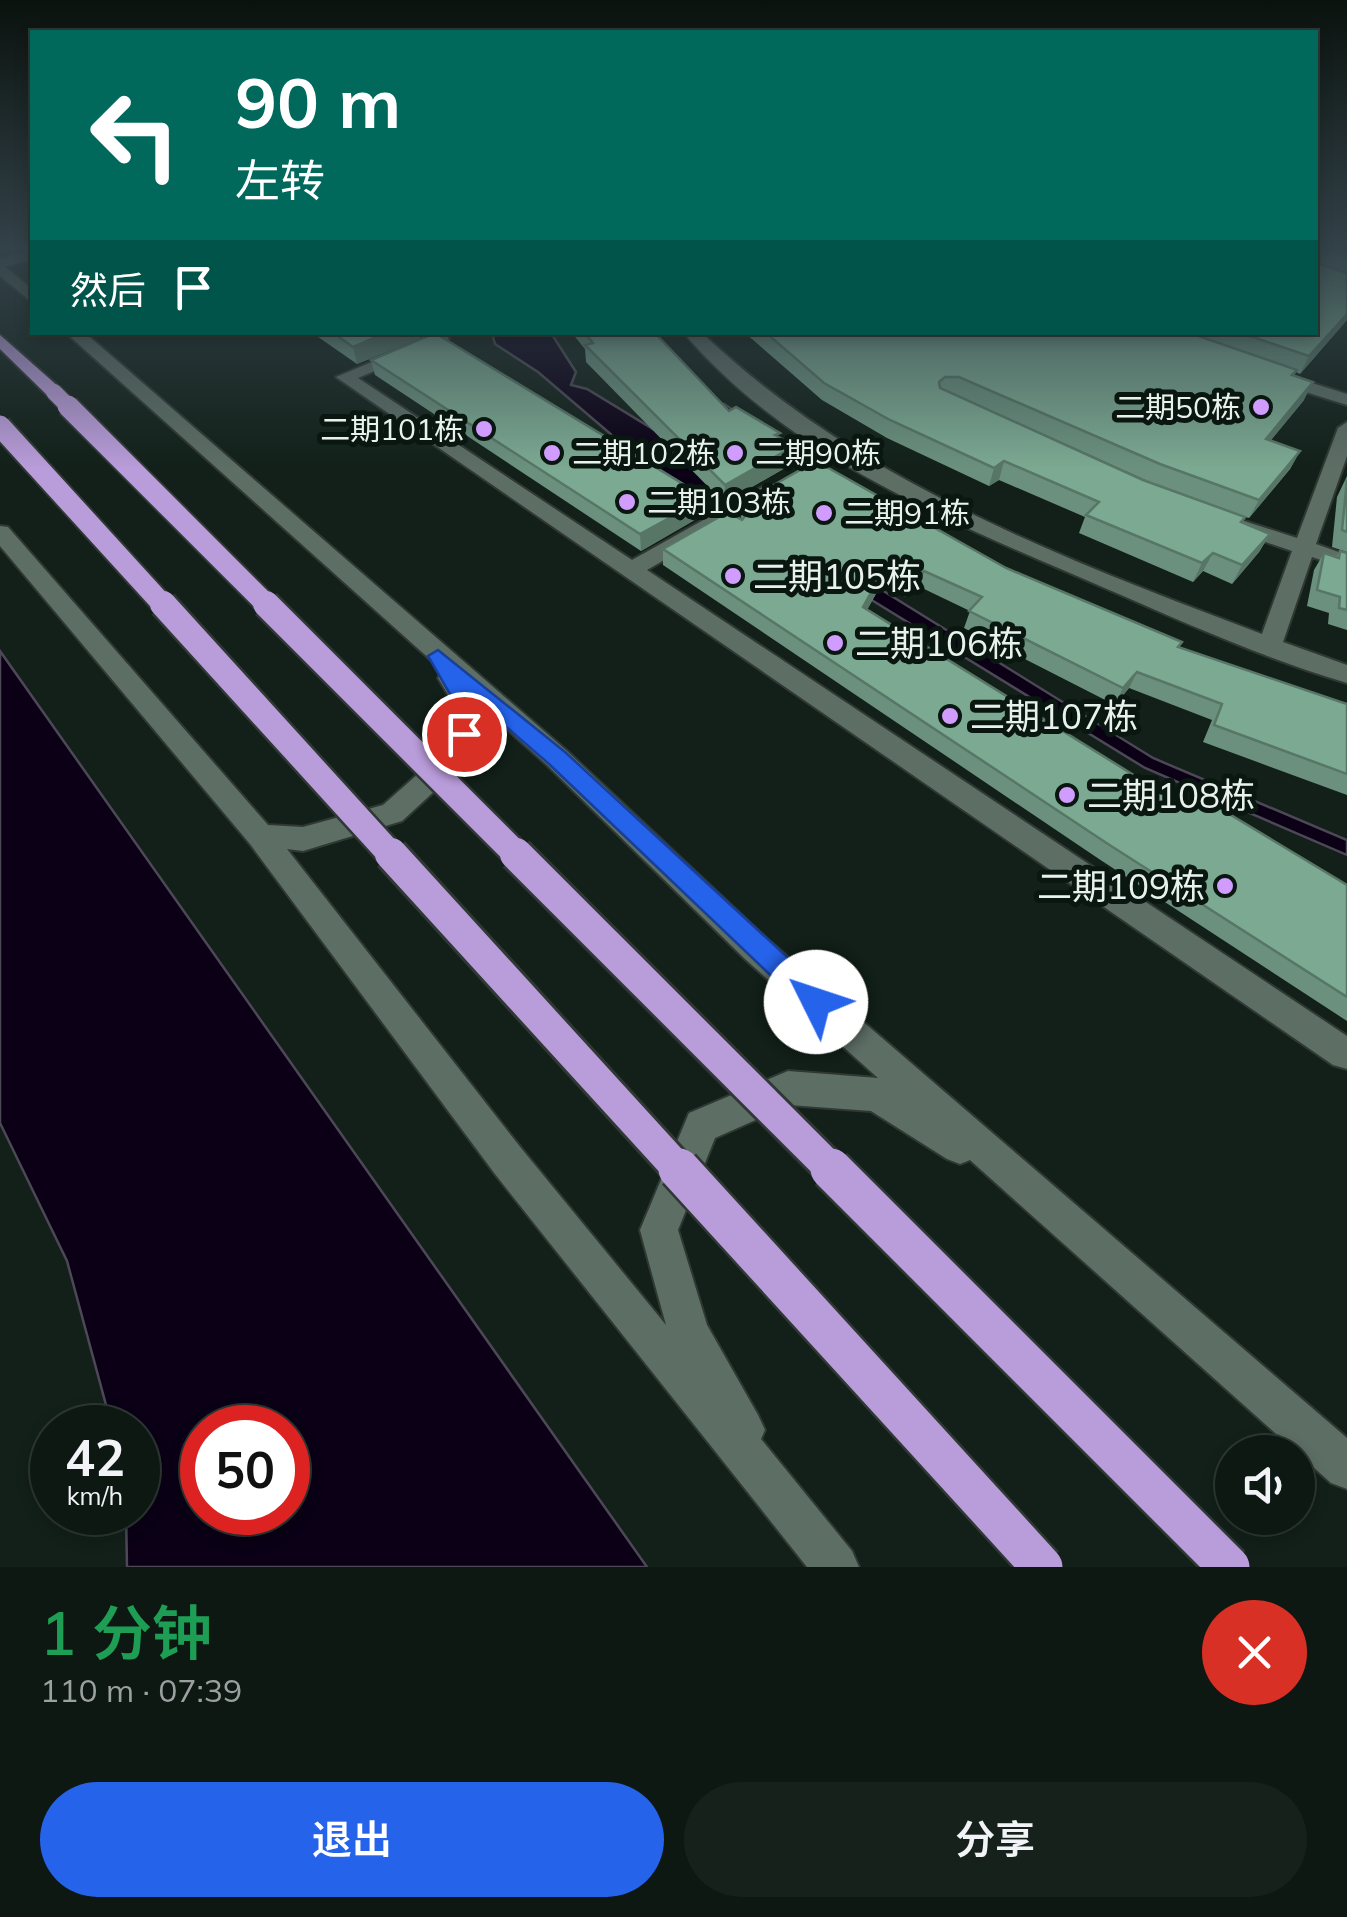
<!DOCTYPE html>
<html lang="zh">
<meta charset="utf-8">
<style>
body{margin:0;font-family:Mulish,"Noto Sans SC",sans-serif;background:#17211c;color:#f1f3f6;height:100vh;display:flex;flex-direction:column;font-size:38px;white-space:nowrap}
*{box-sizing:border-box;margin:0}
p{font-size:32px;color:#9ba0a0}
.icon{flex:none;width:55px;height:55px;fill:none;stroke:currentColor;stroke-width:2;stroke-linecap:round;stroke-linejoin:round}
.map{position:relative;height:1567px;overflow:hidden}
.side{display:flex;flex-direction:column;background:#0e1813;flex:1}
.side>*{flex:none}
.top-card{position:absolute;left:30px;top:30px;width:1288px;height:305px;border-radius:0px;box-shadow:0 5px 15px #0003,0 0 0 2px #2e3733;background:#00695c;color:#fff;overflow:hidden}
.tools{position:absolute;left:1215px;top:1435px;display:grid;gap:20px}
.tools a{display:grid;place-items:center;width:100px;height:100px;border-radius:50%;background:#0e1813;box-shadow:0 5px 15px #0003,0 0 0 2px #2e3733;font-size:50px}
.speed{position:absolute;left:30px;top:1405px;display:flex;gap:20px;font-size:50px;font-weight:700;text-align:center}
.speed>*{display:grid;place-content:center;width:130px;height:130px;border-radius:50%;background:#0e1813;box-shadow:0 5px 15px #0003,0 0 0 2px #2e3733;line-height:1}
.speed small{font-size:25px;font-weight:400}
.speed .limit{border:15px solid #d22;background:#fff;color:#111}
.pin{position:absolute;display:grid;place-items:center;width:85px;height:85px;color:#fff;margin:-42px;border:5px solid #fff;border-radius:50%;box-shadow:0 2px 10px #0007}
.me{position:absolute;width:110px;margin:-55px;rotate:311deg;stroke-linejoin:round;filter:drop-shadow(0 0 8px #0008)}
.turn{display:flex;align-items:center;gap:35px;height:210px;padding:0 40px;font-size:45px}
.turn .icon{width:130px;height:130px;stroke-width:2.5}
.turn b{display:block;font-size:70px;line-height:85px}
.then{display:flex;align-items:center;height:95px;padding:0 40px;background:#0003;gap:20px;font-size:38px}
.round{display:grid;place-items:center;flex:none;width:105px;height:105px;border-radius:52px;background:#17211c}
.overview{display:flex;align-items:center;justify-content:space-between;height:170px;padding:0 40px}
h1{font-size:60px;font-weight:600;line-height:75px;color:#1e9e55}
.action{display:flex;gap:20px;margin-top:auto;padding:20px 40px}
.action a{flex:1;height:115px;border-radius:60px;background:#2563eb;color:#fff;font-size:40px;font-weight:600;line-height:115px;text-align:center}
.action a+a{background:#17211c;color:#f1f3f6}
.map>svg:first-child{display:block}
</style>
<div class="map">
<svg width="1347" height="1567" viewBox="0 0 1347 1567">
<rect width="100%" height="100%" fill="#122019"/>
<g fill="#0b0016" stroke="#4d4856" stroke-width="2.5" fill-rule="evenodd">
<path d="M 492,333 L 551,333 L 576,372 L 571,385 L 587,389 L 653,429 L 724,404 L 736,412 L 680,438 L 673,454 L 714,486 L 1153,758 L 1347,840 L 1347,855 L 1145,768 L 634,454 L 538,372 L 495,344 Z"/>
<path d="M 0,651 L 647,1567 L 127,1567 L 126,1513 L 138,1512 L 138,1428 L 112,1427 L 67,1261 L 0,1123 ZM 202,1428 L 288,1428 L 288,1512 L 202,1512 Z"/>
</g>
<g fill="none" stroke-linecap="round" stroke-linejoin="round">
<g stroke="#2f3833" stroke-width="4">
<g id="minor">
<path d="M 32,251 L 32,259 L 0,268 L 0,259 Z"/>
<path d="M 425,332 L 444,332 L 449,339 L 358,378 L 632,560 L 764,486 L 778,486 L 778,494 L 647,570 L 1347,1036 L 1347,1069 L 1333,1065 L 336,377 L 429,338 Z"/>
<path d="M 683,332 L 701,332 C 857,481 1063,559 1262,634 L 1292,551 L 1227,529 L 1224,524 L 1235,518 L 1297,538 L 1338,428 L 1347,422 L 1347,456 L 1316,544 L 1347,555 L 1347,569 L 1312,557 L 1283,642 L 1347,665 L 1347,683 C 1265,659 1186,623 1107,589 C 959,525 791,460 683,332 Z"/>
<path d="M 1277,372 L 1347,394 L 1347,405 L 1271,381 L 1271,373 Z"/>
</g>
</g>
<g stroke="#2f3833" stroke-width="4">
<g id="secondary">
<path d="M 0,263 L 32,289 L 32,302 L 0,276 Z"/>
<path d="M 65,332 L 84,332 L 567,751 L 767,939 L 1347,1438 L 1347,1489 L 1331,1483 L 970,1160 L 960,1164 L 947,1159 L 871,1111 L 789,1105 L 715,1138 L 678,1230 L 707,1325 L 758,1415 L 765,1430 L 761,1439 L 852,1551 L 859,1567 L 807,1567 L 495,1174 L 250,844 L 0,546 L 0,526 L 8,527 L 268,825 L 303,827 L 383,805 L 445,750 L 459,713 L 438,678 L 443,671 ZM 480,705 L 547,765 L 745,959 L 878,1078 L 788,1071 L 689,1113 L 640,1230 L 666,1325 L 521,1148 L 287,849 L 303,851 L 402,821 L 465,763 L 485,713 Z"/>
</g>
</g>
<g stroke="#2f3833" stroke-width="4">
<path id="trunk" d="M 0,335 L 60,388 L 60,396 L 48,396 L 0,349 Z"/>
</g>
<use href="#minor" fill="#5d6e65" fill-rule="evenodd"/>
<use href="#secondary" fill="#5d6e65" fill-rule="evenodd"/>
<use href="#trunk" fill="#b99cda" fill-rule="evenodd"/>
<g stroke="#2f3833" stroke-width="19" stroke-linecap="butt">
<path id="trunk-bridge-far4" d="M 54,392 L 70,408"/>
</g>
<g stroke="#2f3833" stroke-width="25" stroke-linecap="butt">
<g id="trunk-bridge-far3">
<path d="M 68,406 L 269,607"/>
<path d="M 0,426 L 165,607"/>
</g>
</g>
<g stroke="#2f3833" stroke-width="31" stroke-linecap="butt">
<g id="trunk-bridge-far2">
<path d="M 163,604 L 393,857"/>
<path d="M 266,604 L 519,857"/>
</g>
</g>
<g stroke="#2f3833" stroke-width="38" stroke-linecap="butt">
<g id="trunk-bridge-far1">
<path d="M 391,854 L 681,1172"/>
<path d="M 516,854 L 834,1172"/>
</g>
</g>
<g stroke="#2f3833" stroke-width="46" stroke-linecap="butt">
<g id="trunk-bridge">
<path d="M 679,1169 L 1042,1567"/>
<path d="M 831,1169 L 1229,1567"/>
</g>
</g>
<use href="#trunk-bridge-far4" stroke="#b99cda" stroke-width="16"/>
<use href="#trunk-bridge-far3" stroke="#b99cda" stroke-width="21"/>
<use href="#trunk-bridge-far2" stroke="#b99cda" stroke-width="26"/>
<use href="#trunk-bridge-far1" stroke="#b99cda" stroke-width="32"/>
<use href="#trunk-bridge" stroke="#b99cda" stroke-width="41"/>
</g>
<g fill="#6b917e" fill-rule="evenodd">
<path d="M 1315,249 L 1347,249 L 1347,320 L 1300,374 L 1296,372 L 1294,376 L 1304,400 L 1271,440 L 1300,451 L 1290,469 L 1249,518 L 1245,517 L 1242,523 L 1270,534 L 1259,552 L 1232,584 L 1203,571 L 1193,582 L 1079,533 L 1085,517 L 999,480 L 989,486 L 887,438 L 822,400 L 744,332 L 1315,332 ZM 990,410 L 1152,483 L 1217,507 L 1143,480 Z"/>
<path d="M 311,332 L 419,332 L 420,338 L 357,364 Z"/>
<path d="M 571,332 L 654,332 L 729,411 L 794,446 L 792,464 L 724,503 L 586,362 L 585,349 Z"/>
<path d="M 371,360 L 705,514 L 641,551 L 375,375 Z"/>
<path d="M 1347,476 L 1347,552 L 1332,547 L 1337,497 Z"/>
<path d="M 742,503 L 1006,568 L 1182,642 L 1179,648 L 1347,704 L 1347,795 L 1203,742 L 1212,720 L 1129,688 L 1115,705 L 964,628 L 970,611 L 920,587 L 905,597 L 881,585 L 867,610 L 1190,810 L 1347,885 L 1347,1021 L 1099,859 L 663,565 L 663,549 L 741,520 Z"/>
<path d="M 1340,551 L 1347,553 L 1347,630 L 1328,624 L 1329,613 L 1307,606 L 1314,570 L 1324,553 L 1336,557 Z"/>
</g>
<g fill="#577666">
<path d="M 1347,314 L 1347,320 L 1300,374 L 1309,356 Z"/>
<path d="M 388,332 L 419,332 L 420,338 L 357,364 L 353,347 Z"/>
<path d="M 1313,382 L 1304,400 L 1257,457 L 1266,439 Z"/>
<path d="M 794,446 L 792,464 L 724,503 L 725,485 Z"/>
<path d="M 1300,451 L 1290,469 L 1249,518 L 1259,500 Z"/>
<path d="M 1004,461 L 999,480 L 989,486 L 994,468 Z"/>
<path d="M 706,498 L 705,514 L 641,551 L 640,534 Z"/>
<path d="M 1270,534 L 1259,552 L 1232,584 L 1242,565 Z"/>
<path d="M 1213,553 L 1203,571 L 1193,582 L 1202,563 Z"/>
<path d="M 884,569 L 881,585 L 859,623 L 863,607 Z"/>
<path d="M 924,571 L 920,587 L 905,597 L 909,581 Z"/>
<path d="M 1137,672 L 1129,688 L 1115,705 L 1123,688 Z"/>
</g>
<g fill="#7ca992" stroke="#577666" stroke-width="2.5">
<path d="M 1315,249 L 1323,249 L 1319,252 L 1320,264 L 1347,273 L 1347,314 L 1309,356 L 1238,332 L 1315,332 Z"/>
<path d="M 1326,249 L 1347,249 L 1347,256 Z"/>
<path d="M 332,332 L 388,332 L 353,347 Z"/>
<path d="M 584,332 L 654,332 L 729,411 L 736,407 L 780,433 L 775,435 L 794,446 L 725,485 L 585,345 L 593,343 Z"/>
<path d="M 765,332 L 1187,332 L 1297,370 L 1292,375 L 1313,382 L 1266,439 L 1300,451 L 1259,500 L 1160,464 L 959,377 L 945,377 L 939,382 L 940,388 L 1143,480 L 1245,517 L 1241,522 L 1270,534 L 1242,565 L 1213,553 L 1202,563 L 1086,515 L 1099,502 L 1004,461 L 994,468 L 890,420 L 824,383 Z"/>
<path d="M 435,333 L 706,498 L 640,534 L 371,360 Z"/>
<path d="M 816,461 L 1006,568 L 1182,642 L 1178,647 L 1347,704 L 1347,774 L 1214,725 L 1222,704 L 1137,672 L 1123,688 L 969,611 L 982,597 L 924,571 L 909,581 L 884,569 L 863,607 L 1190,810 L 1201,797 L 1347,885 L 1347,997 L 1108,844 L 663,549 L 728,512 L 742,520 L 749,511 L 742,503 Z"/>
<path d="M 1347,480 L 1347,532 L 1342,530 Z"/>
<path d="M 1340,551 L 1347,553 L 1347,610 L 1339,608 L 1340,597 L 1317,590 L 1324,553 L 1339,558 Z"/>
</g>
<linearGradient id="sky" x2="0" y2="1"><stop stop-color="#0a120e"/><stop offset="0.53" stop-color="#334249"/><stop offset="1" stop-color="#334249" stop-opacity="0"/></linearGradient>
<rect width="1347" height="469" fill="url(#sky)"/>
<path fill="#2563eb" stroke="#184099" stroke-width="2.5" d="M 438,650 L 565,752 L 826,993 L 830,1002 L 826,1010 L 816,1014 L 807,1010 L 549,764 L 474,699 L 482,713 L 471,740 L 456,740 L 453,734 L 461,713 L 428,656 Z"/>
<g fill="#d09dff" stroke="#091710" stroke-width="4">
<circle cx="1261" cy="407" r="10"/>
<circle cx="484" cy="429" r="10"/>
<circle cx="552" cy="453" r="10"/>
<circle cx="735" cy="453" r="10"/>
<circle cx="627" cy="502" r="10"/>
<circle cx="824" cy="513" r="10"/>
<circle cx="733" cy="576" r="10"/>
<circle cx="835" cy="643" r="10"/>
<circle cx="950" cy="716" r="10"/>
<circle cx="1067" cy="795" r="10"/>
<circle cx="1225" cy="886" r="10"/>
</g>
<g text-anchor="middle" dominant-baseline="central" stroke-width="10" stroke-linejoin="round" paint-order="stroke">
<g font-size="30" fill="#e8f1ec" stroke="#091710" text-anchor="start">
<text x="1241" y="407" text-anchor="end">二期50栋</text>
<text x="464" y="429" text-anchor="end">二期101栋</text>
<text x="572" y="453">二期102栋</text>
<text x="755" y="453">二期90栋</text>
<text x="647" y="502">二期103栋</text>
<text x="844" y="513">二期91栋</text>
</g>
<g font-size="35" fill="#e8f1ec" stroke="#091710" text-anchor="start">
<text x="753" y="576">二期105栋</text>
<text x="855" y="643">二期106栋</text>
<text x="970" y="716">二期107栋</text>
<text x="1087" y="795">二期108栋</text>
<text x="1205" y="886" text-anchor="end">二期109栋</text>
</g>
</g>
</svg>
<div class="tools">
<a><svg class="icon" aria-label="sound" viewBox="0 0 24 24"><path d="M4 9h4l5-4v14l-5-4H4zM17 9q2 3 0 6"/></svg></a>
</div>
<div class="speed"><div>42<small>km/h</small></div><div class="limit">50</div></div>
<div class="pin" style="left:464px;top:734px;background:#d93025"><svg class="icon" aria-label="arrive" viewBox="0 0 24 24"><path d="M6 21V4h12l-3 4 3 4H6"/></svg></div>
<svg class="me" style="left:816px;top:1002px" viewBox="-20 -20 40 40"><circle r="19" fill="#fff"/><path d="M0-13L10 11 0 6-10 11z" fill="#2563eb"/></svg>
<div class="top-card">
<div class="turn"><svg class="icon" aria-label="left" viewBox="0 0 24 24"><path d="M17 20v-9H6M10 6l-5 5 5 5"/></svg><div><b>90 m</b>左转</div></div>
<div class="then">然后<svg class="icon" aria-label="arrive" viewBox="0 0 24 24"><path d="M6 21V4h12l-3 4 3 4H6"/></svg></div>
</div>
</div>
<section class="side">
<div class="overview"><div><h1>1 分钟</h1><p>110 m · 07:39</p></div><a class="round" style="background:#d93025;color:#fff"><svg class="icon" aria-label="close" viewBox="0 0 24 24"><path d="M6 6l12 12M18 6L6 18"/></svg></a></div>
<div class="action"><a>退出</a><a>分享</a></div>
</section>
